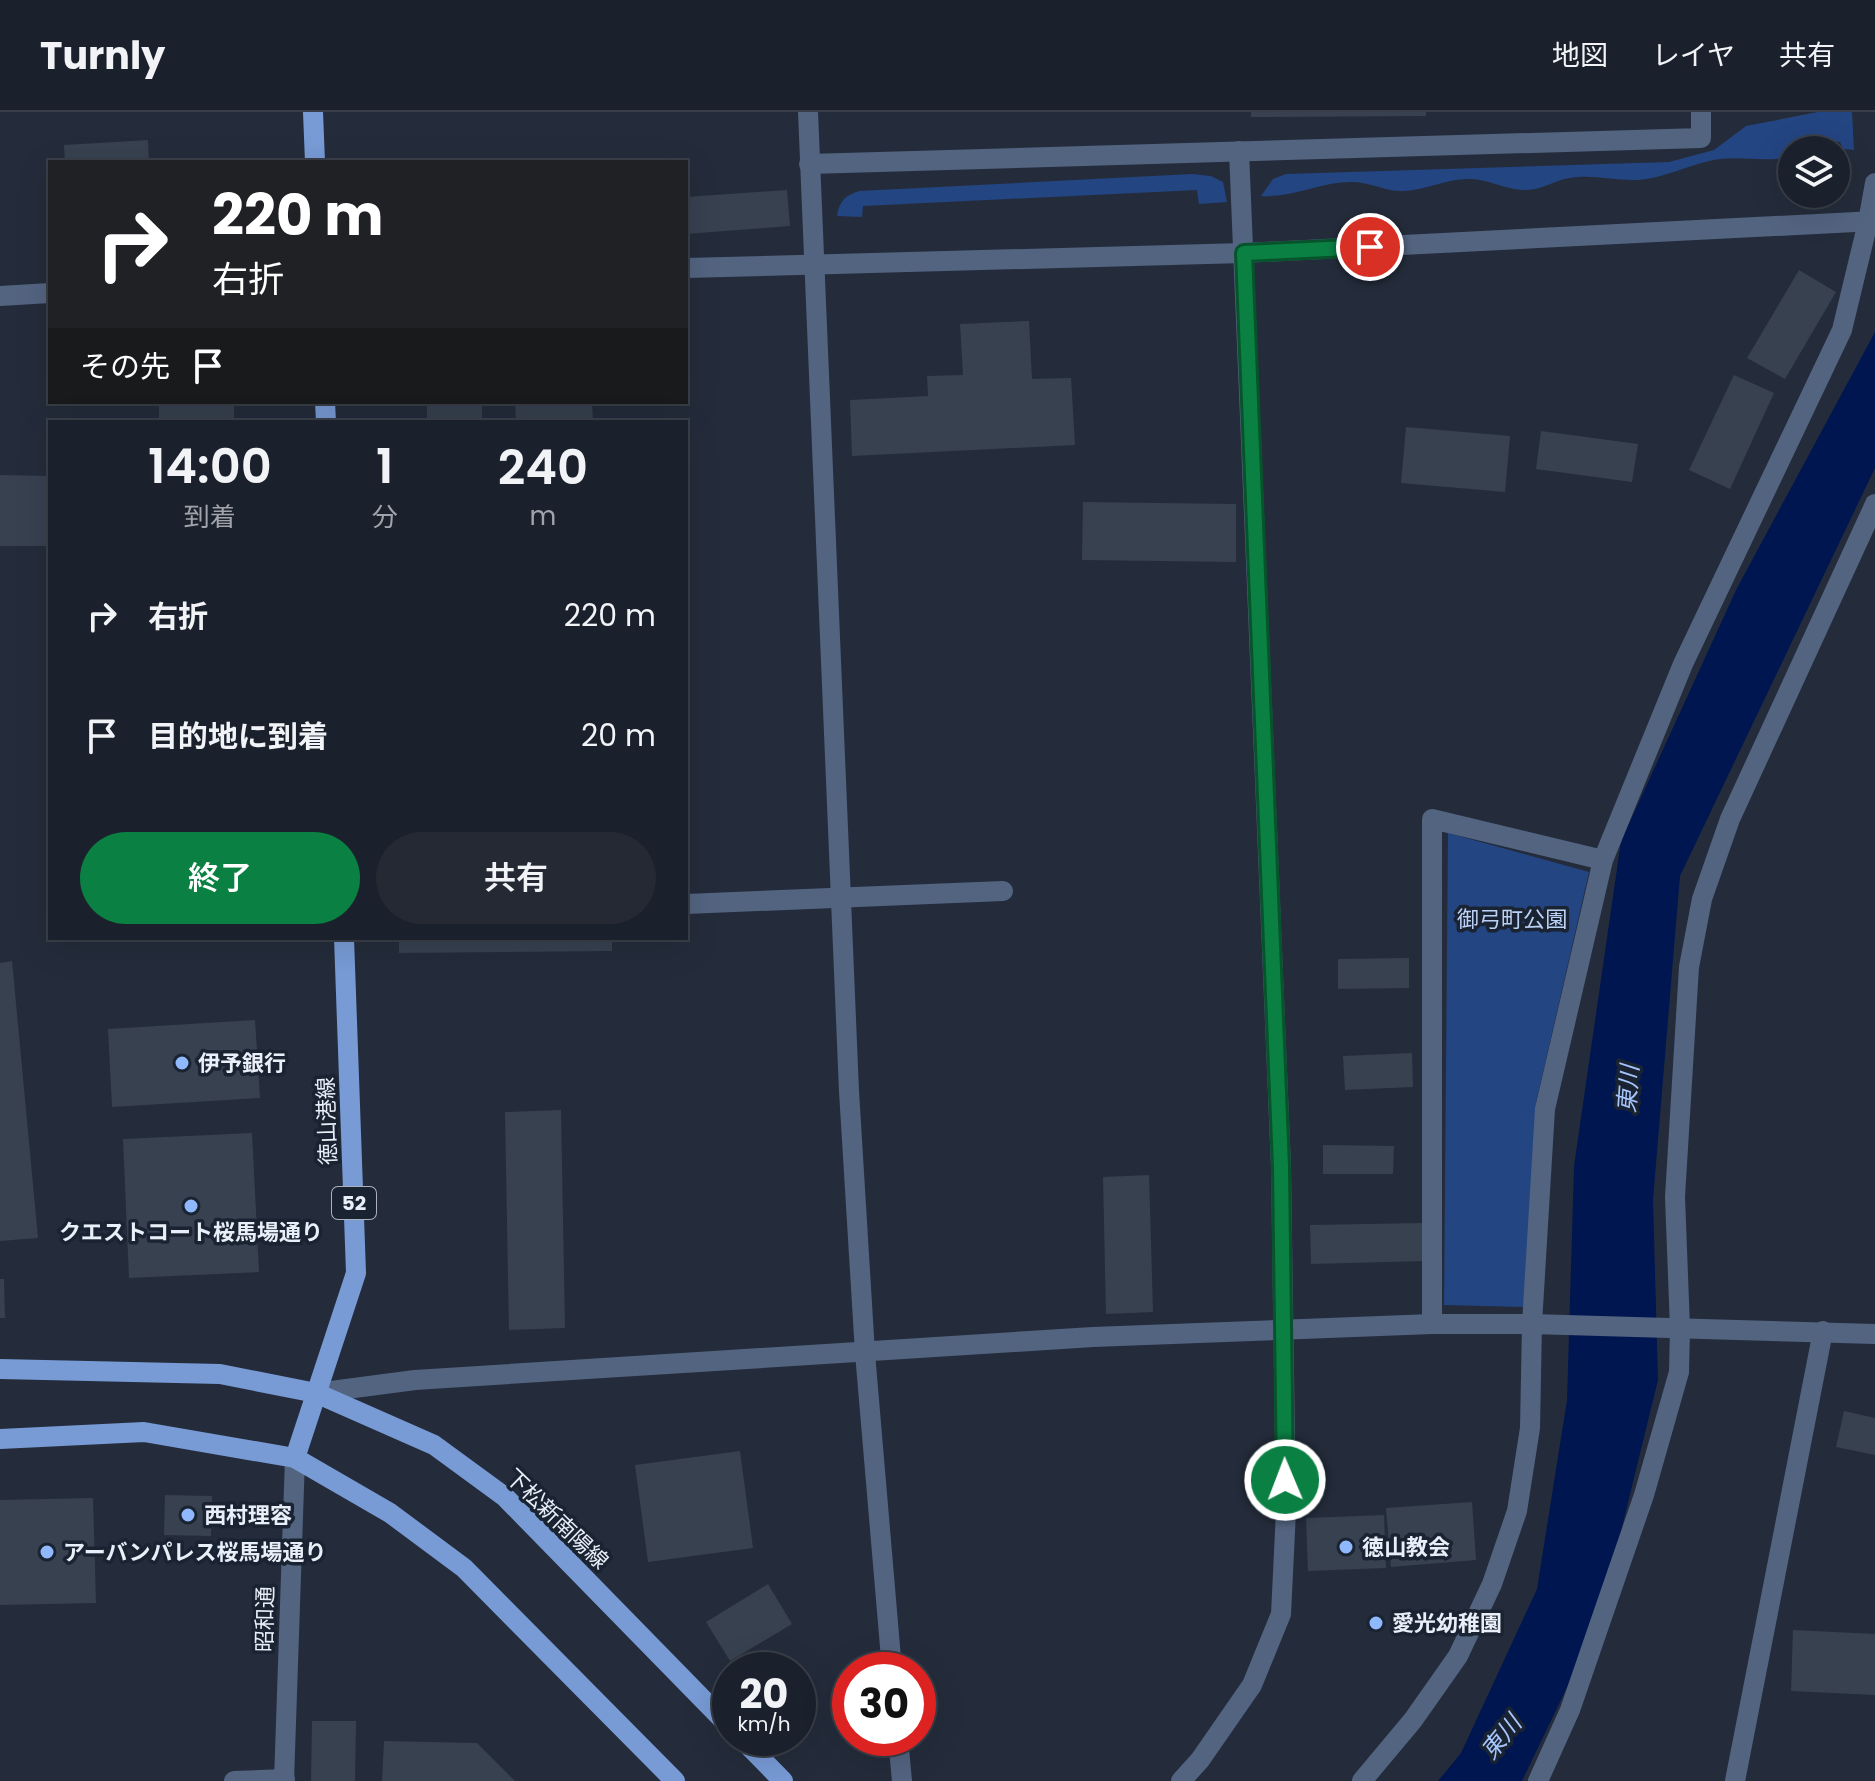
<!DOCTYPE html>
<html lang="ja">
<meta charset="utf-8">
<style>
body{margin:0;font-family:Poppins,"Noto Sans JP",sans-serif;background:#242934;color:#f1f3f6;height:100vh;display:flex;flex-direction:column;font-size:30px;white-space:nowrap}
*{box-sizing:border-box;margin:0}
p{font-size:26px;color:#a0a3a9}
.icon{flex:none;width:44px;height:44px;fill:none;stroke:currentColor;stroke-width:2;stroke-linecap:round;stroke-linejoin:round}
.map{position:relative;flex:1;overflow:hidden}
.side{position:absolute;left:48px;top:308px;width:640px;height:520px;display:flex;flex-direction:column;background:#1b212c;border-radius:0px;box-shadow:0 8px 32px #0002,0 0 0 2px #393e48}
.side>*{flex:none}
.top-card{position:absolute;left:48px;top:48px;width:640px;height:244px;border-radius:0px;box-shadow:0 8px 32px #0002,0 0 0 2px #393e48;background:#202124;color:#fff;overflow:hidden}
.tools{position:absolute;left:1778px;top:24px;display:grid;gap:16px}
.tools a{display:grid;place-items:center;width:72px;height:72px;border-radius:50%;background:#1b212c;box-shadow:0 8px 32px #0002,0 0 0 2px #393e48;font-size:40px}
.speed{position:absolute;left:712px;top:1540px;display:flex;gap:16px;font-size:40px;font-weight:700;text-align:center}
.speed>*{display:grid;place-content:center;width:104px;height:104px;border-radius:50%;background:#1b212c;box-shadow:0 8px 32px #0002,0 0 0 2px #393e48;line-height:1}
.speed small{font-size:20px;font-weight:400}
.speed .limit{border:12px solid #d22;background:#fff;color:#111}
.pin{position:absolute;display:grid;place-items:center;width:68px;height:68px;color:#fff;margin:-34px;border:4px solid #fff;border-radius:50%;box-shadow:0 2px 8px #0007}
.me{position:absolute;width:88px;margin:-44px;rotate:359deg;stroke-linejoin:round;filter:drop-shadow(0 0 6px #0008)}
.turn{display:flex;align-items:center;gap:28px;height:168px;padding:0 32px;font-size:36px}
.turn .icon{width:104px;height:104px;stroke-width:2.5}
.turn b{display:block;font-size:56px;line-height:68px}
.then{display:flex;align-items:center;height:76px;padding:0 32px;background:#0003;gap:16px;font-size:30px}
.eta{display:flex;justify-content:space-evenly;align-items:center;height:136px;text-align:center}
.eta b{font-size:48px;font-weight:600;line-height:56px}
.cta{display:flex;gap:16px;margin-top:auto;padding:16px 32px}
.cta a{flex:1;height:92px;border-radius:48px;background:#0b8043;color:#fff;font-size:32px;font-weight:600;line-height:92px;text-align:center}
.cta a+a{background:#242934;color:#f1f3f6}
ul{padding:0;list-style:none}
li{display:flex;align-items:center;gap:24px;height:120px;padding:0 32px}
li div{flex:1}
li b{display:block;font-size:30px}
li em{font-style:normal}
header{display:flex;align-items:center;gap:48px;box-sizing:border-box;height:112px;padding:0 40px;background:#1b212c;border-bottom:2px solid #393e48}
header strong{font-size:38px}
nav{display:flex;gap:44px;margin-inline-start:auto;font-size:28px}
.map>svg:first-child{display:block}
</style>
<header>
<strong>Turnly</strong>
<nav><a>地図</a><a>レイヤ</a><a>共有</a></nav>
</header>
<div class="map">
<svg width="1875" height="1669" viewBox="0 0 1875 1669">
<rect width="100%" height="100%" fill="#242c3b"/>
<g fill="#234582">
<path d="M 1818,0 L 1852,0 L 1854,38 L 1843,37 L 1840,30 C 1821,26 1812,38 1792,38 L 1792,44 C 1767,51 1745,44 1720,47 C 1691,51 1667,66 1637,68 C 1615,69 1593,62 1570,66 C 1554,68 1541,79 1524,78 C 1506,78 1488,67 1470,67 C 1448,66 1427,78 1404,79 C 1385,80 1369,69 1351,70 C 1320,70 1292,86 1261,84 L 1273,67 L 1286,62 L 1669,50 L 1714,38 L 1746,14 Z"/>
<path d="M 1192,62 L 1211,64 L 1223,70 L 1227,90 L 1199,92 L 1197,78 L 863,94 L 862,105 L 837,104 C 839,90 845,83 859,79 Z"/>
<path d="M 1448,721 L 1589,760 L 1536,991 L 1524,1195 L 1444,1193 Z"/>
</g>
<path fill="#001651" d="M 1875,220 L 1875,356 L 1680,764 L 1653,1088 L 1658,1268 L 1599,1509 L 1522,1669 L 1438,1669 L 1461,1641 L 1537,1477 L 1567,1288 L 1574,1054 L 1621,729 L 1737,476 Z"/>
<g fill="#374150">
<path d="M 1251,0 L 1426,0 L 1426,4 L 1251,5 Z"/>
<path d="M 148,28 L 149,50 L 65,50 L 64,33 Z"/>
<path d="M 787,78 L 790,114 L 686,122 L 686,85 Z"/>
<path d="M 1799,158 L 1836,180 L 1785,267 L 1747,246 Z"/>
<path d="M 1029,209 L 1032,267 L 1071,266 L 1075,333 L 852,344 L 850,288 L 928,284 L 927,264 L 963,263 L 960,212 Z"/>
<path d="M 1734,263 L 1774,281 L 1730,377 L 1689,358 Z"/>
<rect x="159" y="290" width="75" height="20"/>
<rect x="427" y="290" width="55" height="20"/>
<path d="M 515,290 L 592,290 L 593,310 L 516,310 Z"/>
<path d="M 1406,315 L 1510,324 L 1505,380 L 1401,371 Z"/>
<path d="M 1541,319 L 1638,332 L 1632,370 L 1536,357 Z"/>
<path d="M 0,363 L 50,364 L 50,434 L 0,434 Z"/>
<path d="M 1083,390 L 1236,392 L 1236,450 L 1082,448 Z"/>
<path d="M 399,826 L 612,826 L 612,839 L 399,841 Z"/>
<path d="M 1409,846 L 1409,876 L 1338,877 L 1338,847 Z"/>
<path d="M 12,849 L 38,1126 L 0,1129 L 0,851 Z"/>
<path d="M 255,908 L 260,986 L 112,995 L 108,917 Z"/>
<path d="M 1412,941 L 1413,975 L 1345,978 L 1343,944 Z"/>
<path d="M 561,998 L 565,1216 L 509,1218 L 505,1000 Z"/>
<path d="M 252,1021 L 259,1160 L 129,1166 L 123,1027 Z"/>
<path d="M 1323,1033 L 1394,1034 L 1393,1062 L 1323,1062 Z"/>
<path d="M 1149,1063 L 1153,1200 L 1106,1202 L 1103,1065 Z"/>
<path d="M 1423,1111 L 1424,1149 L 1311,1152 L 1310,1113 Z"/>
<path d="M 0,1167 L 4,1167 L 5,1206 L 0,1206 Z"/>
<path d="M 1844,1299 L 1875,1306 L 1875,1343 L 1836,1335 Z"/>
<path d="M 740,1339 L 753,1436 L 648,1450 L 635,1353 Z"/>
<path d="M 165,1383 L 212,1384 L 211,1424 L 164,1423 Z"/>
<path d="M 93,1386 L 96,1491 L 0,1493 L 0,1388 Z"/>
<path d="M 1472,1390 L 1476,1448 L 1391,1455 L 1386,1396 Z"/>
<path d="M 1384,1403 L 1386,1456 L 1308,1459 L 1306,1406 Z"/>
<path d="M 768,1472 L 792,1512 L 730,1549 L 706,1510 Z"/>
<path d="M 1793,1518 L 1875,1522 L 1875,1583 L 1791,1579 Z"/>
<path d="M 312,1609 L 356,1609 L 355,1669 L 311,1669 Z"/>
<path d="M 384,1629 L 477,1631 L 515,1669 L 382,1669 Z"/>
</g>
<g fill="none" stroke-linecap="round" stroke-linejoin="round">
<g stroke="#536481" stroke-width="20">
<path d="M 808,0 L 849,979 L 865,1241 L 892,1558"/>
<path d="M 809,52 L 1701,26 L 1701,0"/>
<path d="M 686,156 L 1244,141 L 1875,109"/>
<path d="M 0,184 L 50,181"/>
<path d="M 686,792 L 1003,779"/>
<path d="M 1432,1212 L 1432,707 L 1603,748"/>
<path d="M 316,1281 L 415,1268 L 1093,1225 L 1432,1212 L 1532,1212 L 1875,1222"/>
<path d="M 898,1626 L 902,1669"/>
<path d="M 234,1669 L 285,1667"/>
<path d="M 284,1669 L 295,1346"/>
<path d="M 1181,1669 L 1200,1648 L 1252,1573 L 1281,1502 L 1286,1399 L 1281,1055 L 1239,39"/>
<path d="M 1362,1669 L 1413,1608 L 1458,1544 L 1492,1472 L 1517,1399 L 1530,1316 L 1532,1212 L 1545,997 L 1603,748 L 1683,552 L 1842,218 L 1868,110 L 1875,71"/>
<path d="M 1538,1669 L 1570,1598 L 1644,1383 L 1679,1260 L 1680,1216 L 1675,1085 L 1689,855 L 1702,787 L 1730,707 L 1875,392"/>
<path d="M 1735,1669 L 1823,1219"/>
</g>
<g stroke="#789bd6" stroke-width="20">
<path d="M 313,0 L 315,50"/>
<path d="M 325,290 L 326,310"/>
<path d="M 0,1257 L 220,1262 L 316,1281 L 434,1333 L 505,1385 L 730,1615"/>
<path d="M 0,1327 L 144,1320 L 295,1346 L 390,1401 L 464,1456 L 675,1669"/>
<path d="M 295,1346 L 356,1161 L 344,826"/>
<path d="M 741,1626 L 783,1669"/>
</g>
</g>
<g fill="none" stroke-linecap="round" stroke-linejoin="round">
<g stroke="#07532c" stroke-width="20">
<path id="route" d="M 1285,1368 L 1281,1055 L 1244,141 L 1370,135"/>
</g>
<use href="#route" stroke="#0b8043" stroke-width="14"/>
</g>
<g fill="#90b8fd" stroke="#1a2331" stroke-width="3">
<circle cx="182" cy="951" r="8"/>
<circle cx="191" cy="1094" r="8"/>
<circle cx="188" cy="1403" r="8"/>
<circle cx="1346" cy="1435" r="8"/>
<circle cx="47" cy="1440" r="8"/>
<circle cx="1376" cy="1511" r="8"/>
</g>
<g text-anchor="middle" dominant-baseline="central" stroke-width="7" stroke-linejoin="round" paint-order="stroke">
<rect fill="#1a2331" stroke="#abb2bd" stroke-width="2" x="332" y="1075" width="44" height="32" rx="6"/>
<g font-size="20" font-weight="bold" fill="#e9eff9">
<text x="354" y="1091">52</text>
</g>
<g font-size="22" fill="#bbd1f6" stroke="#1a2331">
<text x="1512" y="807">御弓町公園</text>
</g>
<g font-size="22" font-weight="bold" fill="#e9eff9" stroke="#1a2331" text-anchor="start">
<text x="198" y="951">伊予銀行</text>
<text x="191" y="1120" text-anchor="middle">クエストコート桜馬場通り</text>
<text x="204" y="1403">西村理容</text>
<text x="1362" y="1435">徳山教会</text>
<text x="63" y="1440">アーバンパレス桜馬場通り</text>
<text x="1392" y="1511">愛光幼稚園</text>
</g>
<g font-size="22" fill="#e9eff9" stroke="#1a2331">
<text transform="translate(327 1009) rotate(-92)">徳山港線</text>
<text transform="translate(557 1407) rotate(44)">下松新南陽線</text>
<text transform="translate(265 1507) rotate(-89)">昭和通</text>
</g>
<g font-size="24" font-style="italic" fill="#a5c5fc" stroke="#1a2331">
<text transform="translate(1628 977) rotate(-86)">東川</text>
<text transform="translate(1501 1625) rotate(-51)">東川</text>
</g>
</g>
</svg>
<div class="tools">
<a><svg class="icon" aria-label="layers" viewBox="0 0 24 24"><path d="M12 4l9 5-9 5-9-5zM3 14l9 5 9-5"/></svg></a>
</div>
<div class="speed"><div>20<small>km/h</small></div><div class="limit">30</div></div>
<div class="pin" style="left:1370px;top:135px;background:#d93025"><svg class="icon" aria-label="arrive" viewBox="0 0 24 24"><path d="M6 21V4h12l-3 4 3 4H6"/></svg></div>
<svg class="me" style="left:1285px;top:1368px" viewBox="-20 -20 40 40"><circle r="17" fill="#0b8043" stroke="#fff" stroke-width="3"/><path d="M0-11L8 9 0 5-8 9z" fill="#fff"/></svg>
<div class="top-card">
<div class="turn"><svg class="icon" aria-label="right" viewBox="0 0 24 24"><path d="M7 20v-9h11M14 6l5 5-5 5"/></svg><div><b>220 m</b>右折</div></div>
<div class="then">その先<svg class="icon" aria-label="arrive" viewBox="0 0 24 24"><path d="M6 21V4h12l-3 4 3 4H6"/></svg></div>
</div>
<section class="side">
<div class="eta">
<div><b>14:00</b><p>到着</p></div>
<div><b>1</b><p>分</p></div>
<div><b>240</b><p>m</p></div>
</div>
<ul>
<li><svg class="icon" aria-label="right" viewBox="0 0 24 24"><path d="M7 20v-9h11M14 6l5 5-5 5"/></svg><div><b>右折</b></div><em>220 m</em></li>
<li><svg class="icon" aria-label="arrive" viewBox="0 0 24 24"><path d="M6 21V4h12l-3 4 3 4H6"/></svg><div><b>目的地に到着</b></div><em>20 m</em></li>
</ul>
<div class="cta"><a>終了</a><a>共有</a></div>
</section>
</div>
